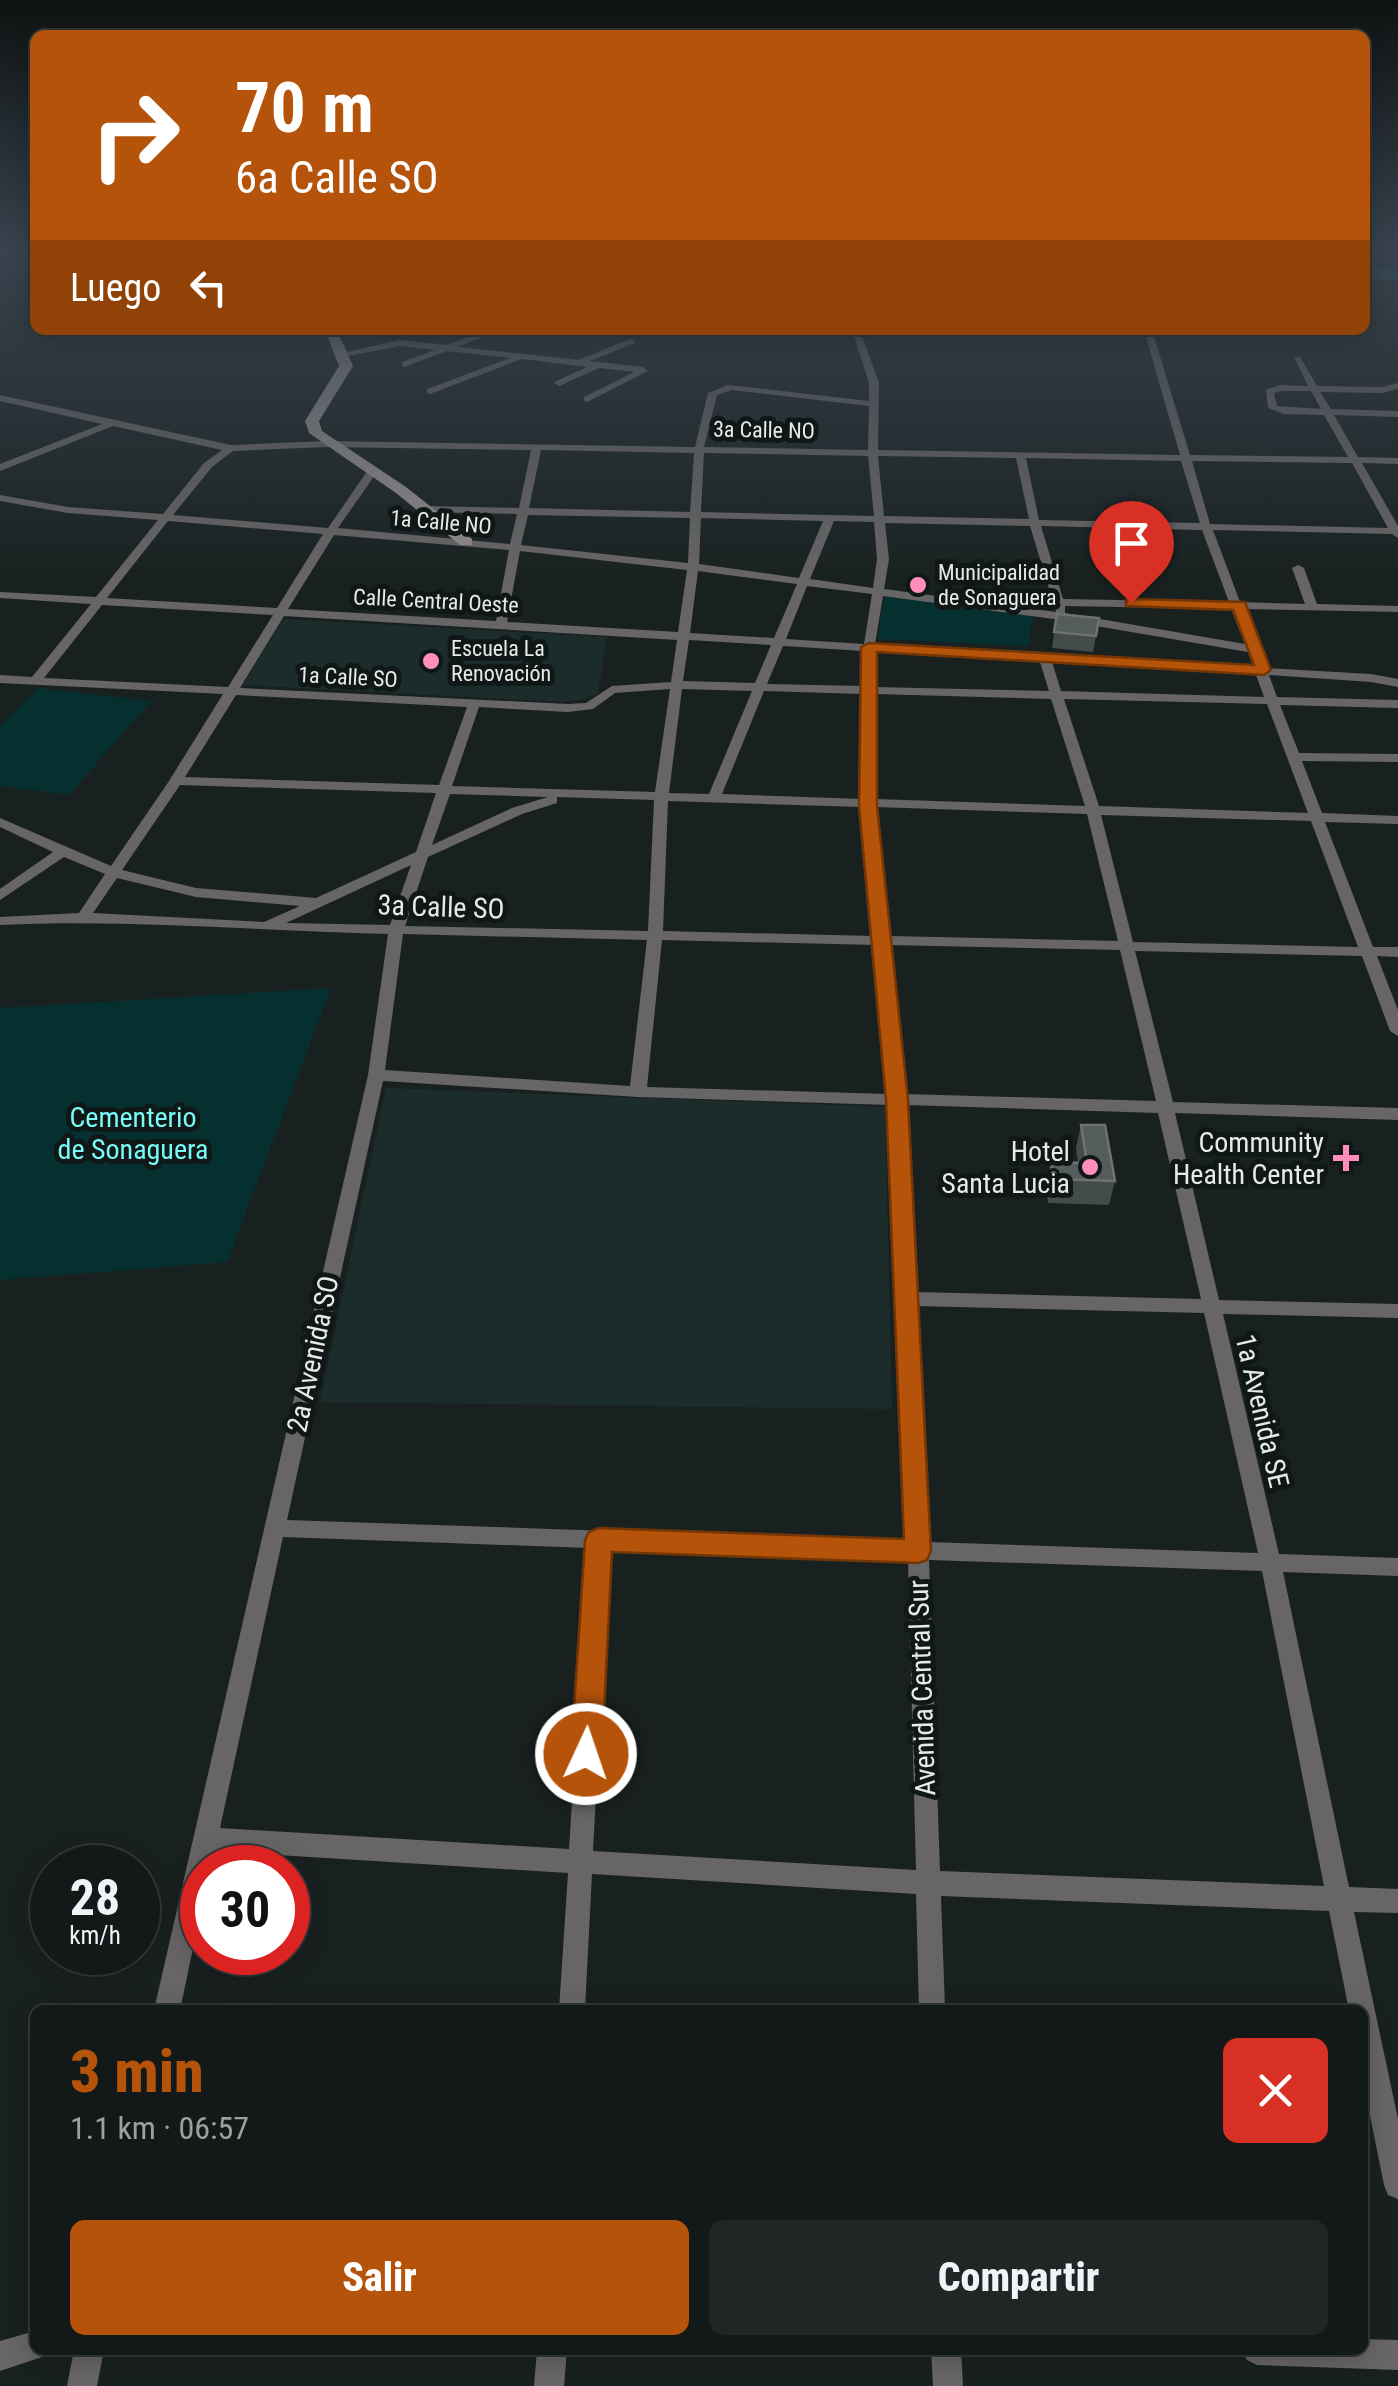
<!DOCTYPE html>
<html lang="es">
<meta charset="utf-8">
<style>
body{margin:0;font-family:"Roboto Condensed",sans-serif;background:#202625;color:#f1f3f6;height:100vh;display:flex;flex-direction:column;font-size:38px;white-space:nowrap}
*{box-sizing:border-box;margin:0}
p{font-size:32px;color:#9da0a2}
.icon{flex:none;width:55px;height:55px;fill:none;stroke:currentColor;stroke-width:2;stroke-linecap:round;stroke-linejoin:round}
.map{position:relative;flex:1;overflow:hidden}
.drawer{position:absolute;left:30px;top:2005px;width:1338px;height:350px;display:flex;flex-direction:column;background:#131918;border-radius:15px;box-shadow:0 5px 25px #0003,0 0 0 2px #323837}
.drawer>*{flex:none}
.hud{position:absolute;left:30px;top:30px;width:1340px;height:305px;border-radius:15px;box-shadow:0 5px 25px #0003,0 0 0 2px #323837;background:#b45309;color:#fff;overflow:hidden}
.speed{position:absolute;left:30px;top:1845px;display:flex;gap:20px;font-size:50px;font-weight:700;text-align:center}
.speed>*{display:grid;place-content:center;width:130px;height:130px;border-radius:50%;background:#131918;box-shadow:0 5px 25px #0003,0 0 0 2px #323837;line-height:1}
.speed small{font-size:25px;font-weight:400}
.speed .limit{border:15px solid #d22;background:#fff;color:#111}
.pin{position:absolute;display:grid;place-items:center;width:85px;height:85px;color:#fff;margin:-102px -42px;border-radius:50% 50% 50% 0;rotate:-45deg;box-shadow:0 0 10px #0007}
.pin .icon{rotate:45deg}
.me{position:absolute;width:110px;margin:-55px;rotate:3deg;stroke-linejoin:round;filter:drop-shadow(0 0 8px #0008)}
.turn{display:flex;align-items:center;gap:35px;height:210px;padding:0 40px;font-size:45px}
.turn .icon{width:130px;height:130px;stroke-width:2.5}
.turn b{display:block;font-size:70px;line-height:85px}
.then{display:flex;align-items:center;height:95px;padding:0 40px;background:#0003;gap:20px;font-size:38px}
.round{display:grid;place-items:center;flex:none;width:105px;height:105px;border-radius:15px;background:#202625}
.overview{display:flex;align-items:center;justify-content:space-between;height:170px;padding:0 40px}
h1{font-size:60px;font-weight:800;line-height:75px;color:#b45309}
.button{display:flex;gap:20px;margin-top:auto;padding:20px 40px}
.button a{flex:1;height:115px;border-radius:15px;background:#b45309;color:#fff;font-size:40px;font-weight:800;line-height:115px;text-align:center}
.button a+a{background:#202625;color:#f1f3f6}
.map>svg:first-child{display:block}
</style>
<div class="map">
<svg width="1398" height="2386" viewBox="0 0 1398 2386">
<rect width="100%" height="100%" fill="#192120"/>
<g fill="#1c2c2b">
<path d="M 283,619 L 607,637 L 598,693 L 586,699 L 563,702 L 243,685 Z"/>
<path d="M 386,1088 L 885,1107 L 892,1409 L 320,1402 Z"/>
</g>
<g fill="#05302f">
<path d="M 884,596 L 1033,616 L 1028,646 L 878,639 Z"/>
<path d="M 38,688 L 151,701 L 69,795 L 0,786 L 0,726 Z"/>
<path d="M 331,988 L 227,1262 L 0,1280 L 0,1008 Z"/>
</g>
<g fill="none" stroke-linecap="round" stroke-linejoin="round">
<path fill="#256a68" fill-rule="evenodd" d="M 1365,268 L 1398,270 L 1398,280 L 1365,278 Z"/>
<g fill="#686566" fill-rule="evenodd">
<path d="M 486,330 L 498,330 L 458,347 L 579,360 L 632,338 L 635,343 L 590,361 L 643,367 L 648,371 L 587,402 L 584,401 L 584,397 L 634,372 L 599,368 L 559,386 L 554,383 L 556,381 L 587,367 L 522,359 L 430,394 L 427,393 L 427,389 L 510,358 L 447,351 L 405,367 L 402,366 L 402,362 L 435,350 L 400,346 L 343,357 L 338,354 L 400,340 L 446,345 Z"/>
<path d="M 852,330 L 860,330 L 879,383 L 878,450 L 1180,455 L 1144,330 L 1152,330 L 1190,455 L 1348,457 L 1324,415 L 1284,414 L 1268,408 L 1266,390 L 1280,385 L 1308,386 L 1294,357 L 1300,357 L 1317,386 L 1382,387 L 1398,383 L 1398,389 L 1382,393 L 1320,392 L 1331,409 L 1398,411 L 1398,417 L 1334,415 L 1358,457 L 1398,458 L 1398,464 L 1362,463 L 1398,526 L 1398,538 L 1392,534 L 1213,530 L 1240,602 L 1305,604 L 1292,568 L 1298,565 L 1304,568 L 1317,604 L 1398,606 L 1398,612 L 1243,609 L 1258,647 L 1262,650 L 1260,653 L 1266,668 L 1371,674 L 1398,679 L 1398,687 L 1371,682 L 1269,675 L 1277,697 L 1398,700 L 1398,708 L 1280,705 L 1299,753 L 1398,754 L 1398,762 L 1302,761 L 1322,813 L 1398,816 L 1398,824 L 1325,822 L 1373,947 L 1398,947 L 1398,957 L 1377,956 L 1398,1010 L 1398,1036 L 1390,1031 L 1362,956 L 1135,951 L 1173,1102 L 1398,1108 L 1398,1120 L 1175,1113 L 1219,1300 L 1398,1304 L 1398,1318 L 1223,1314 L 1279,1554 L 1398,1558 L 1398,1576 L 1283,1572 L 1349,1887 L 1398,1889 L 1398,1913 L 1354,1912 L 1398,2119 L 1398,2199 L 1388,2195 L 1384,2185 L 1362,2076 L 1362,2010 L 1349,2010 L 1329,1911 L 941,1896 L 945,2010 L 919,2010 L 916,1894 L 592,1874 L 585,2010 L 559,2010 L 568,1873 L 215,1851 L 211,1868 L 202,1868 L 202,1906 L 180,2010 L 154,2010 L 368,1075 L 388,934 C 259,931 129,919 0,925 L 0,917 L 79,913 L 105,874 L 64,857 L 0,900 L 0,889 L 53,852 L 0,827 L 0,818 L 111,866 L 169,781 L 223,694 L 0,683 L 0,675 L 32,677 L 91,604 L 0,598 L 0,592 L 96,597 L 158,520 L 68,513 L 0,501 L 0,495 L 68,507 L 163,514 L 204,463 L 222,450 L 113,426 L 0,471 L 0,464 L 102,424 L 0,401 L 0,395 L 231,445 L 327,441 L 695,447 L 708,393 L 728,385 L 869,401 L 869,383 ZM 732,390 L 869,406 L 868,450 L 704,447 L 717,395 ZM 1281,391 L 1311,391 L 1321,409 L 1277,406 L 1274,393 ZM 327,447 L 531,450 L 519,508 L 424,506 L 419,509 L 424,512 L 517,514 L 510,544 L 338,528 L 377,472 L 372,469 L 368,470 L 328,528 L 173,515 L 212,467 L 233,451 ZM 541,450 L 694,453 L 690,512 L 529,508 ZM 704,453 L 868,456 L 874,516 L 701,512 ZM 878,456 L 1016,458 L 1029,519 L 884,516 ZM 1026,458 L 1181,461 L 1200,523 L 1039,520 ZM 1192,461 L 1352,463 L 1388,528 L 1210,524 ZM 528,515 L 690,518 L 688,563 L 521,545 ZM 701,518 L 823,521 L 799,578 L 699,564 ZM 168,521 L 323,534 L 277,608 L 107,598 ZM 834,521 L 874,522 L 877,559 L 873,588 L 810,579 ZM 885,523 L 1030,526 L 1056,612 L 884,589 L 889,559 ZM 1041,526 L 1202,530 L 1229,602 L 1063,599 ZM 334,535 L 509,550 L 496,621 L 288,609 ZM 520,551 L 687,570 L 678,632 L 507,622 ZM 698,571 L 797,584 L 774,638 L 690,633 ZM 807,586 L 872,594 L 864,644 L 786,639 ZM 883,596 L 1061,620 L 1248,652 L 1253,667 L 1044,652 L 875,644 ZM 102,605 L 273,615 L 228,687 L 44,678 ZM 1065,606 L 1231,609 L 1245,644 L 1065,613 ZM 284,616 L 677,640 L 671,682 L 612,686 L 586,703 L 568,704 L 240,688 ZM 689,640 L 771,645 L 755,683 L 683,681 ZM 783,646 L 863,651 L 863,686 L 767,684 ZM 875,652 L 1040,662 L 1049,691 L 875,687 ZM 1052,662 L 1256,675 L 1264,697 L 1061,691 ZM 670,689 L 655,792 L 452,786 L 479,707 L 568,712 L 593,709 L 615,693 ZM 682,689 L 752,691 L 709,794 L 669,793 ZM 764,691 L 862,694 L 861,799 L 722,794 ZM 875,694 L 1051,699 L 1085,806 L 875,799 ZM 236,695 L 467,707 L 439,785 L 185,777 ZM 1064,699 L 1267,704 L 1308,813 L 1099,806 ZM 180,785 L 436,793 L 416,852 L 316,898 L 196,888 L 122,870 ZM 450,794 L 548,797 L 512,808 L 432,845 ZM 557,797 L 654,800 L 648,931 L 405,926 L 428,857 L 522,814 L 557,803 ZM 668,801 L 861,807 L 873,936 L 663,931 ZM 875,807 L 1087,814 L 1118,941 L 888,936 ZM 1101,815 L 1311,821 L 1358,947 L 1133,942 ZM 411,865 L 390,925 L 286,923 ZM 117,878 L 196,897 L 300,906 L 264,922 L 93,913 ZM 403,934 L 647,940 L 630,1086 L 385,1070 ZM 662,940 L 874,945 L 888,1094 L 647,1087 ZM 889,945 L 1120,950 L 1156,1101 L 905,1094 ZM 383,1081 L 638,1097 L 889,1105 L 907,1541 L 287,1520 ZM 906,1105 L 1158,1113 L 1201,1299 L 915,1292 ZM 916,1306 L 1204,1313 L 1258,1553 L 928,1542 ZM 283,1537 L 588,1548 L 569,1849 L 220,1828 ZM 609,1549 L 908,1559 L 916,1870 L 593,1851 ZM 929,1560 L 1262,1571 L 1324,1886 L 940,1871 Z"/>
<path d="M 35,2331 L 35,2350 L 48,2350 L 45,2356 L 0,2371 L 0,2341 Z"/>
<path d="M 1362,2339 L 1398,2340 L 1398,2370 L 1257,2365 L 1247,2360 L 1242,2350 L 1362,2350 Z"/>
<path d="M 74,2350 L 104,2350 L 97,2386 L 67,2386 Z"/>
<path d="M 537,2350 L 567,2350 L 564,2386 L 534,2386 Z"/>
<path d="M 931,2350 L 961,2350 L 963,2386 L 933,2386 Z"/>
</g>
<path fill="#938d8e" fill-rule="evenodd" d="M 325,330 L 337,330 L 353,366 L 319,421 L 322,431 L 406,487 L 472,539 L 472,545 L 460,545 L 396,493 L 309,433 L 305,421 L 339,366 Z"/>
</g>
<g fill="#434b4b">
<path d="M 1057,614 L 1099,618 L 1093,652 L 1052,648 Z"/>
<path d="M 1081,1125 L 1115,1181 L 1109,1205 L 1048,1203 L 1046,1186 L 1051,1162 L 1078,1163 L 1076,1148 Z"/>
</g>
<g fill="#555c5c" stroke="#6c7372" stroke-width="2.5">
<path d="M 1057,614 L 1099,618 L 1096,636 L 1054,632 Z"/>
<path d="M 1081,1125 L 1105,1125 L 1115,1181 L 1053,1179 L 1051,1162 L 1087,1163 Z"/>
</g>
<linearGradient id="sky" x2="0" y2="1"><stop stop-color="#0e1212"/><stop offset="0.43" stop-color="#38434e"/><stop offset="1" stop-color="#38434e" stop-opacity="0"/></linearGradient>
<rect width="1398" height="582" fill="url(#sky)"/>
<path fill="#b45309" stroke="#753606" stroke-width="2.5" d="M 1131,599 L 1245,602 L 1271,670 L 1264,675 L 877,652 L 877,806 L 908,1100 L 931,1551 L 927,1560 L 918,1563 L 612,1552 L 602,1754 L 597,1764 L 586,1769 L 576,1764 L 571,1754 L 585,1540 L 589,1532 L 599,1528 L 904,1539 L 886,1100 L 859,806 L 861,647 L 869,643 L 1254,665 L 1233,610 L 1126,606 L 1126,600 Z"/>
<g fill="#ff8eba" stroke="#101717" stroke-width="4">
<circle cx="918" cy="585" r="10"/>
<circle cx="431" cy="661" r="10"/>
<path d="M1341 1143h10v10h10v10h-10v10h-10v-10h-10v-10h10z"/>
<circle cx="1090" cy="1167" r="10"/>
</g>
<g text-anchor="middle" dominant-baseline="central" stroke-width="10" stroke-linejoin="round" paint-order="stroke">
<g font-size="22" fill="#e6ebea" stroke="#101717">
<text transform="translate(764 430) rotate(1)">3a Calle NO</text>
<text transform="translate(441 522) rotate(5)">1a Calle NO</text>
<text transform="translate(436 601) rotate(3)">Calle Central Oeste</text>
<text transform="translate(348 677) rotate(3)">1a Calle SO</text>
</g>
<g font-size="22" fill="#e6ebea" stroke="#101717" text-anchor="start">
<text x="938" y="572">Municipalidad<tspan x="938" dy="25">de Sonaguera</tspan></text>
<text x="451" y="648">Escuela La<tspan x="451" dy="25">Renovación</tspan></text>
</g>
<g font-size="28" fill="#e6ebea" stroke="#101717">
<text transform="translate(441 907) rotate(2)">3a Calle SO</text>
<text transform="translate(313 1354) rotate(-78)">2a Avenida SO</text>
<text transform="translate(1262 1411) rotate(77)">1a Avenida SE</text>
<text transform="translate(922 1688) rotate(-92)">Avenida Central Sur</text>
</g>
<g font-size="28" fill="#78faf6" stroke="#101717">
<text x="133" y="1117">Cementerio<tspan x="133" dy="32">de Sonaguera</tspan></text>
</g>
<g font-size="28" fill="#e6ebea" stroke="#101717" text-anchor="end">
<text x="1324" y="1142">Community<tspan x="1324" dy="32">Health Center</tspan></text>
<text x="1070" y="1151">Hotel<tspan x="1070" dy="32">Santa Lucia</tspan></text>
</g>
</g>
</svg>
<div class="speed"><div>28<small>km/h</small></div><div class="limit">30</div></div>
<div class="pin" style="left:1131px;top:603px;background:#d93025"><svg class="icon" aria-label="arrive" viewBox="0 0 24 24"><path d="M6 21V4h12l-3 4 3 4H6"/></svg></div>
<svg class="me" style="left:586px;top:1754px" viewBox="-20 -20 40 40"><circle r="17" fill="#b45309" stroke="#fff" stroke-width="3"/><path d="M0-11L8 9 0 5-8 9z" fill="#fff"/></svg>
<div class="hud">
<div class="turn"><svg class="icon" aria-label="right" viewBox="0 0 24 24"><path d="M7 20v-9h11M14 6l5 5-5 5"/></svg><div><b>70 m</b>6a Calle SO</div></div>
<div class="then">Luego<svg class="icon" aria-label="left" viewBox="0 0 24 24"><path d="M17 20v-9H6M10 6l-5 5 5 5"/></svg></div>
</div>
<section class="drawer">
<div class="overview"><div><h1>3 min</h1><p>1.1 km · 06:57</p></div><a class="round" style="background:#d93025;color:#fff"><svg class="icon" aria-label="close" viewBox="0 0 24 24"><path d="M6 6l12 12M18 6L6 18"/></svg></a></div>
<div class="button"><a>Salir</a><a>Compartir</a></div>
</section>
</div>
